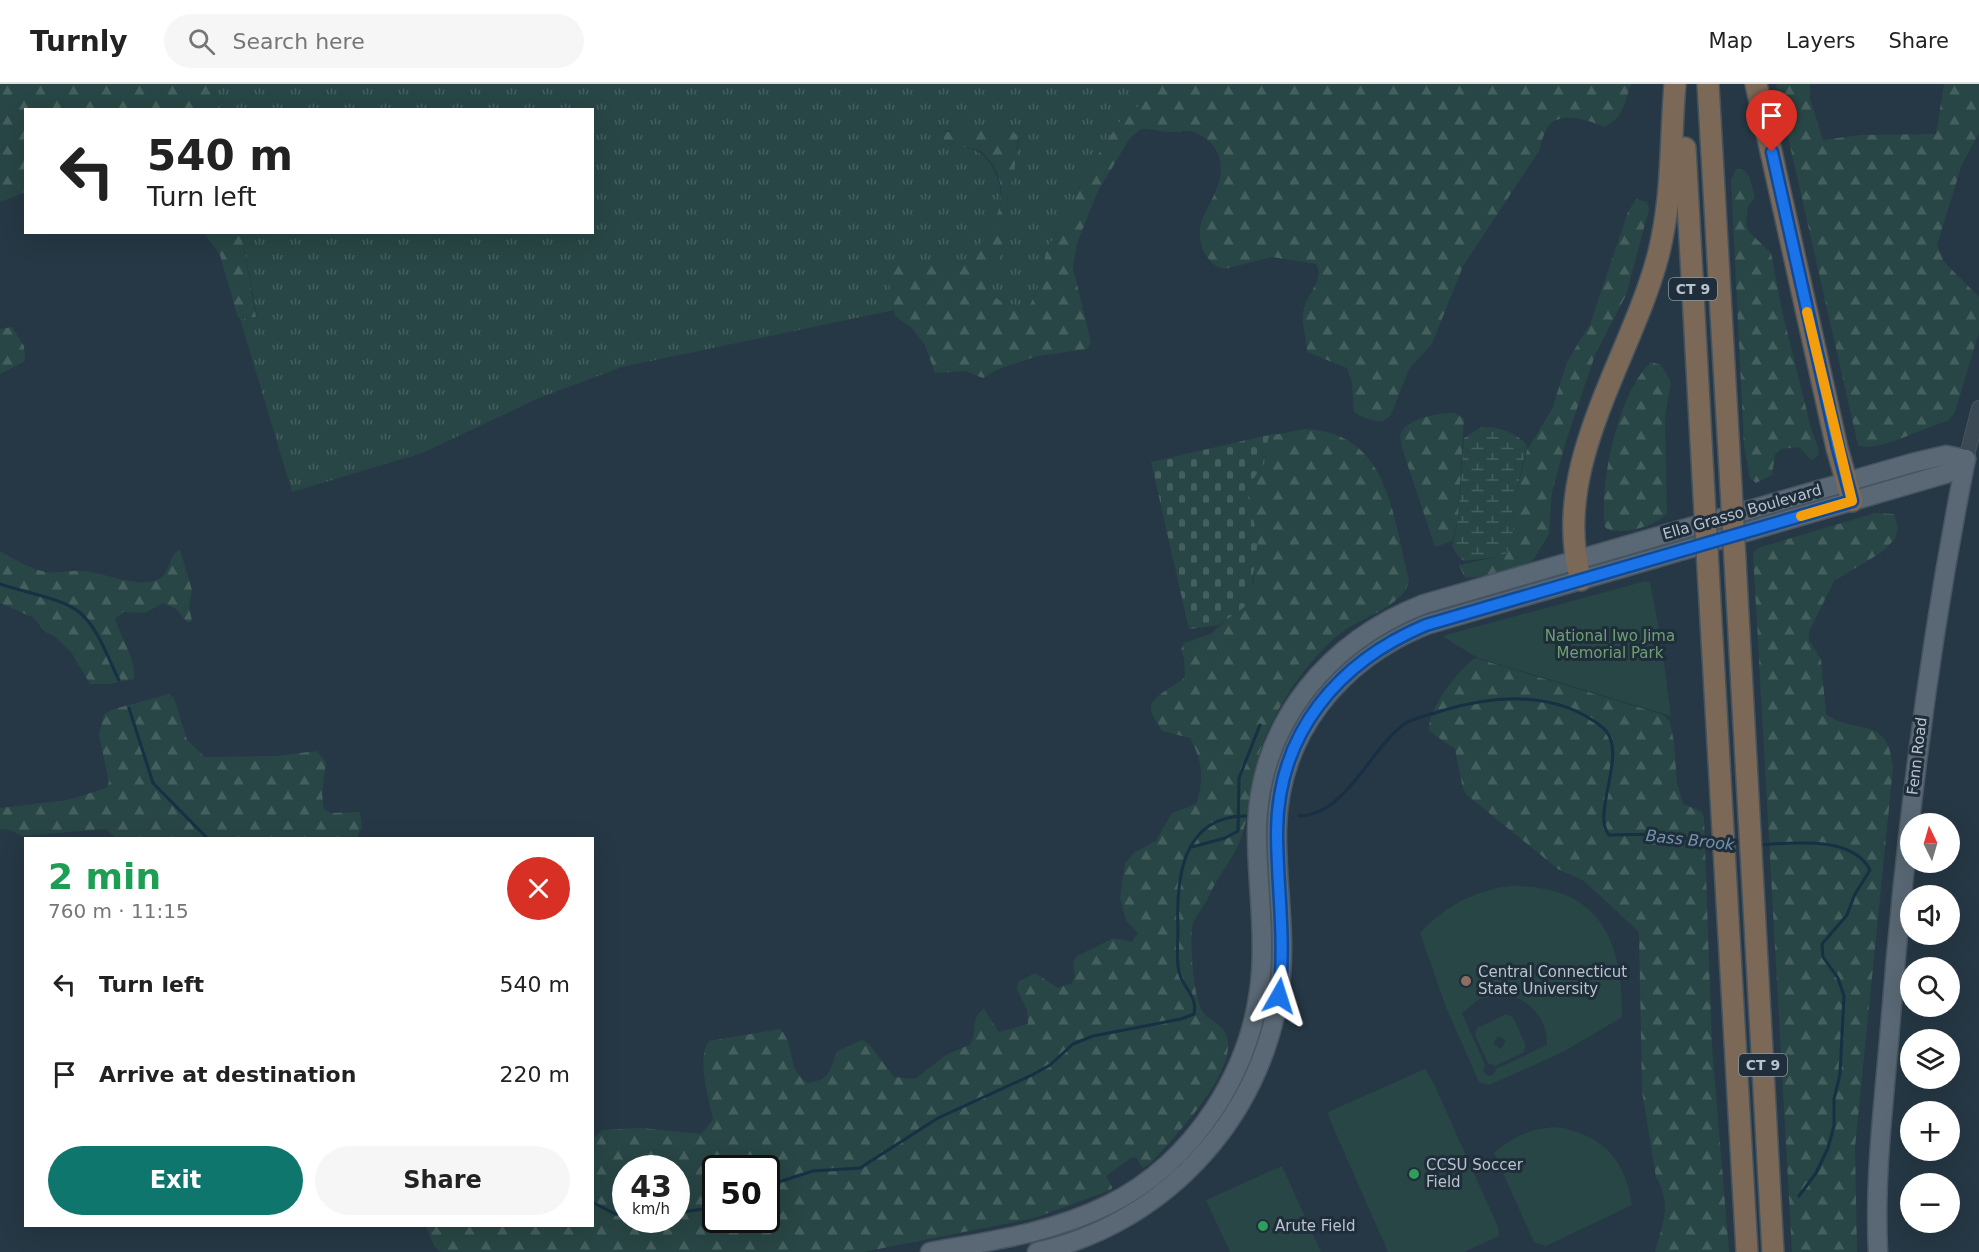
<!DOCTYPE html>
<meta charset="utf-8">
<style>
body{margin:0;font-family:"DejaVu Sans",sans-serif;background:#f6f6f6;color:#222;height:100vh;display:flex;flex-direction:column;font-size:22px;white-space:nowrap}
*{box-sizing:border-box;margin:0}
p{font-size:20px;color:#767676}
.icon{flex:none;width:33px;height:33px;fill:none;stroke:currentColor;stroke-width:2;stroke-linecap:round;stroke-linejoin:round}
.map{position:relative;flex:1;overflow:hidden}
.sheet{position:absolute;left:24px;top:753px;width:570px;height:390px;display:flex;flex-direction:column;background:#fff;border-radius:0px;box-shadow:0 6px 24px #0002}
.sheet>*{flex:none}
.hud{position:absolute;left:24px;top:24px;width:570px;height:126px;border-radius:0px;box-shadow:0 6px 24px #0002;background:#fff;color:#222;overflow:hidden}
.needle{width:39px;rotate:355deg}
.tools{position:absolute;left:1900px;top:729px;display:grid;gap:12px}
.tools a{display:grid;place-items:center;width:60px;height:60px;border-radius:50%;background:#fff;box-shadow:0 6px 24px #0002;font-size:30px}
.speed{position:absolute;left:612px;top:1071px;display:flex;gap:12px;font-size:30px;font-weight:700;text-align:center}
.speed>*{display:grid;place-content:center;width:78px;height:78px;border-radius:50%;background:#fff;box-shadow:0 6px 24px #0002;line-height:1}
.speed small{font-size:15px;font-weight:400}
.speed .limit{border:3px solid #111;border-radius:9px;background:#fff;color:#111}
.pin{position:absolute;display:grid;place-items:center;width:51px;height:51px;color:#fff;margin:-62px -26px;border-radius:50% 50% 50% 0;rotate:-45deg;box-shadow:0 0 6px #0007}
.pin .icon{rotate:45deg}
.me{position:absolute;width:66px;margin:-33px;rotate:6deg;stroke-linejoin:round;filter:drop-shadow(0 0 4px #0008)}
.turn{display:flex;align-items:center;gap:21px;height:126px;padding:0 24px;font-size:27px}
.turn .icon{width:78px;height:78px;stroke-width:2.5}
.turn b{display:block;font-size:42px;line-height:51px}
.round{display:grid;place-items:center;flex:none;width:63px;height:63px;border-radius:32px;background:#f6f6f6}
.headline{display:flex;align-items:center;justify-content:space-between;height:102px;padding:0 24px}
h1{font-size:36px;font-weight:600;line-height:45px;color:#1e9e55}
.primary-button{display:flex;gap:12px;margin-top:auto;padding:12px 24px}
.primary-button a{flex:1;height:69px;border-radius:36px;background:#0f766e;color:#fff;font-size:24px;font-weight:600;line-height:69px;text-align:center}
.primary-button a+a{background:#f6f6f6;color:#222}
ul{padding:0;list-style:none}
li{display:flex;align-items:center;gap:18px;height:90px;padding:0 24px}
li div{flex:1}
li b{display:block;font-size:22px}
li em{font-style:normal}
header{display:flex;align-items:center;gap:36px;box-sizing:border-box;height:84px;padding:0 30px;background:#fff;border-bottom:2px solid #e0e0e0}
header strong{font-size:28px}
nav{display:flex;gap:33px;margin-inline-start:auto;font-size:21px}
.search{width:420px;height:54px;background:#f6f6f6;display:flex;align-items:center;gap:15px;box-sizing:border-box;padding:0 21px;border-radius:33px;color:#767676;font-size:22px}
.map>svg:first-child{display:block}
</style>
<header>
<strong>Turnly</strong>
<div class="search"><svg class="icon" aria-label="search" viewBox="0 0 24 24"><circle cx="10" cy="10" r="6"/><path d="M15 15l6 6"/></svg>Search here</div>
<nav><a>Map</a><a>Layers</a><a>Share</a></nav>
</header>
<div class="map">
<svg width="1979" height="1168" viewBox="0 0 1979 1168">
<defs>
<pattern id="grass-tufts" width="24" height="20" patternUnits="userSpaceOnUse" patternTransform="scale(1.5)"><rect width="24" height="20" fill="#284645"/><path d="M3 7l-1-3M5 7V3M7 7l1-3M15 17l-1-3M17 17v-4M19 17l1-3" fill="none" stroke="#455f5f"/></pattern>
<pattern id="forest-firs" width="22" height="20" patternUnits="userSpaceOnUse" patternTransform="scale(1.5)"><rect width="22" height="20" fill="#284645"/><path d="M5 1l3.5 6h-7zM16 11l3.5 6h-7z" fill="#455f5f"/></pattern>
<pattern id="wetland-marsh" width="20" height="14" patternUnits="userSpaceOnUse" patternTransform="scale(1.5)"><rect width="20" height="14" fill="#284645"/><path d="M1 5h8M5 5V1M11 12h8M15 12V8" fill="none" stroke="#455f5f"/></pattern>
<pattern id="cemetery-stones" width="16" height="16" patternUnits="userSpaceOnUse" patternTransform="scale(1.5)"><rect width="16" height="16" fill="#284645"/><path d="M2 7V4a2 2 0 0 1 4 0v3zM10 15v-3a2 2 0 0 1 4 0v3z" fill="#455f5f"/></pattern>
</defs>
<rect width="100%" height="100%" fill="#263845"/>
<path fill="url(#grass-tufts)" d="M 213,0 L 1158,0 L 1146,9 L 1139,22 L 1123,33 L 1085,90 L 1066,136 L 1047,164 L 1037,207 L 1030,221 L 1024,225 L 999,216 L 986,204 L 1005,158 L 1008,109 L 1019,55 L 1007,42 L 945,47 L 949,61 C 968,62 983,66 992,83 C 1015,121 989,159 957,183 L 895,177 L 886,181 L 894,226 L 622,283 L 539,314 L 422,369 L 292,408 L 240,235 L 257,232 L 241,149 L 592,148 L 592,26 L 220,25 Z"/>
<g fill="url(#forest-firs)" fill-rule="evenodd">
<path d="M 0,0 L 213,0 L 220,25 L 26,26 L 25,108 L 0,118 Z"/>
<path d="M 1158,0 L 1631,0 C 1625,18 1623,35 1604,43 C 1589,36 1558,26 1547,44 C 1543,51 1541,60 1539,67 L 1463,182 L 1432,260 L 1409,285 L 1391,331 L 1382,338 L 1364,334 L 1354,328 L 1352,299 L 1347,284 L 1307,268 C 1307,254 1300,237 1304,224 C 1308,209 1325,195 1316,180 L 1272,173 L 1224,185 C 1205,181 1195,154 1202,136 C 1213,111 1233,85 1211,59 C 1207,55 1198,49 1191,47 C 1184,46 1176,49 1168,48 C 1159,48 1150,44 1141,45 L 1130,54 L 1098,107 L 1077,159 L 1073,184 L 1091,258 L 1087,265 L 1037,272 L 996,286 L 983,294 L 965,287 L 935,289 L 925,261 L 911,243 L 895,232 L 886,180 L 895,176 L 957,183 C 990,158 1021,108 985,71 C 976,61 957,64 945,59 L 942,49 L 967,44 L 1007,42 L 1018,52 L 1014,90 L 1008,109 L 1005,158 L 986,204 L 999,216 L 1024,225 L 1030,221 L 1037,207 L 1047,164 L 1066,136 L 1085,90 L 1123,33 L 1139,22 L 1146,9 Z"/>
<path d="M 1776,0 L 1810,0 L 1810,15 L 1823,56 L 1861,51 L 1936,50 L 1944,0 L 1979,0 L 1979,49 L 1962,80 L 1937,161 L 1944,178 L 1979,213 L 1979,248 L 1955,328 L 1948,337 C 1928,341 1876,370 1858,361 Z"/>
<path d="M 1737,85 L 1744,86 L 1749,92 L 1755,114 L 1748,122 L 1746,141 L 1749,148 L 1771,169 L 1782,227 L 1811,344 L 1819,366 L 1817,373 L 1811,376 L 1799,363 L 1781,365 L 1775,370 L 1772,391 L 1756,399 L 1750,394 L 1744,362 L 1731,95 Z"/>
<path d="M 1636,115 L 1647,118 L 1649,125 L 1626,211 L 1595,271 L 1566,357 L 1552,408 L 1549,450 L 1532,478 L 1487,492 L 1465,494 L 1459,481 L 1497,473 L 1513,447 L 1512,426 L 1527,366 L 1552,325 L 1567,278 L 1590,240 L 1628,128 Z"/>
<path d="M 204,149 L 241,149 L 256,233 L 238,234 L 220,171 Z"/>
<path d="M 12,243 L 24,262 L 25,277 L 0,290 L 0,245 Z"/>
<path d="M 1651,278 L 1661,281 L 1671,298 L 1665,333 L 1667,429 C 1660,441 1616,454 1605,443 C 1599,399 1618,309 1651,278 Z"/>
<path d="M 1454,329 L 1464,334 L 1458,436 L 1452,457 L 1435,463 L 1402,364 L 1400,350 C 1407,334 1438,329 1454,329 Z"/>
<path d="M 1305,345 C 1389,348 1392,431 1409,496 C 1405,523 1357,534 1337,552 C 1306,578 1274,626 1261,664 C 1250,694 1251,728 1240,757 C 1232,776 1217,793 1209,812 C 1205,823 1193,833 1192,844 C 1190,862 1193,914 1203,928 C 1209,937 1222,940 1226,950 C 1241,985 1174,1053 1152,1078 L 1143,1084 L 1136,1073 L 1131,1074 L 1106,1092 L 1112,1103 L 1111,1106 L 1034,1134 L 863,1168 L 441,1168 L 434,1162 L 426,1142 L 592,1142 L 594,1054 L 602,1046 L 641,1044 L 702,1050 L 713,1035 C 709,1015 696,974 709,957 L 780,945 C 797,962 785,985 808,999 C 834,995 828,984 838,967 L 862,956 L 869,960 L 894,993 L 915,995 L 946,971 L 971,960 C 977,946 970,934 984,925 L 999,948 L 1028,940 L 1027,926 L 1017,905 L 1018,898 L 1035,889 L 1058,904 L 1072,899 L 1075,892 L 1073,878 L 1077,872 L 1114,854 L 1132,858 L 1138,849 L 1126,836 L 1120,814 L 1125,779 L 1135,768 L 1156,757 L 1172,729 L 1196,720 C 1205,696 1202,675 1190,654 L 1162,647 C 1159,640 1152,633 1151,626 C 1149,612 1177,602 1185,593 L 1184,575 L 1181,566 L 1184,559 L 1212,549 L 1237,526 L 1244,523 L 1254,496 L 1253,478 L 1258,455 L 1246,405 L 1266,373 L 1266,362 L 1269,352 ZM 626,1084 L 676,1084 L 676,1136 L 626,1136 ZM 716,1084 L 766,1084 L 766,1136 L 716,1136 Z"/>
<path d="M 1875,429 L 1894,430 L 1898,444 L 1895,455 L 1882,468 L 1834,497 L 1809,548 L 1809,556 L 1821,576 L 1826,630 C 1856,652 1889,630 1893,684 L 1855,1063 L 1857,1168 L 1792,1168 L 1753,469 L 1758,464 Z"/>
<path d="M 180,466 L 192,506 L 189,522 L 192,537 L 188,539 L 176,525 L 163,519 L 145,529 L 123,528 L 115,535 C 121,554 137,577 134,595 L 108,600 L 90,600 L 72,569 L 54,552 L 45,548 L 34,534 L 0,519 L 0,467 C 14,475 30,485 46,488 C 58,490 71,486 83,487 C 103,488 140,506 159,495 C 171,488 168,471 180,466 Z"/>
<path d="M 1475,574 L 1661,630 L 1670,637 L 1674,659 L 1677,699 L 1683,720 L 1701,727 L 1704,734 L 1712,962 L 1729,1168 L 1655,1168 C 1663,1140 1672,1119 1656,1093 L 1642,1007 L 1639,848 L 1584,797 L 1558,785 L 1467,711 L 1463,705 L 1455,665 L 1429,647 C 1427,626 1458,586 1475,574 Z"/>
<path d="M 169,610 L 174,614 L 187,656 L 205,673 L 275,672 L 317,667 L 326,678 L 322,710 L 324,725 L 331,729 L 360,728 L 362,743 L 357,754 L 116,754 L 106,745 L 22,752 L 8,745 L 0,746 L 0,724 L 68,716 L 106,704 L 109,698 L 99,651 L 104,630 L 114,625 Z"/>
</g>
<path fill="url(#wetland-marsh)" d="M 1489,343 C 1503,345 1519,350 1527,362 L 1512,426 L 1513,447 L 1507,469 L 1497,473 L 1464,477 L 1458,472 L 1452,462 L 1458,436 L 1464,354 L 1480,344 Z"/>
<path fill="url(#cemetery-stones)" d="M 1277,349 L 1268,355 L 1264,380 L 1246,405 L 1258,455 L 1250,514 L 1247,521 L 1219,541 L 1189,545 L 1151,378 Z"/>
<g fill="#284645" fill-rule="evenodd">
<path d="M 1646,497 L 1650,499 L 1661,555 L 1671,632 L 1478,574 L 1442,552 Z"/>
<path d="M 1510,802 C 1598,801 1623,853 1622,933 L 1563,968 L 1489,1001 L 1479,998 L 1446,923 L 1420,849 C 1446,822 1473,807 1510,802 ZM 1502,910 C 1529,914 1547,933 1547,961 L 1496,985 L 1494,990 L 1489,992 L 1483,987 L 1485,981 L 1462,929 L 1479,915 Z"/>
<path d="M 1506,930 L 1513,933 L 1526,962 L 1523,969 L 1495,982 L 1488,979 L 1475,951 L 1477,944 ZM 1498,952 L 1506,956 L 1501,965 L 1493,960 Z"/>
<path d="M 1425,985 L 1434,1000 L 1498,1143 L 1499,1152 L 1464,1168 L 1388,1168 L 1330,1036 L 1328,1028 Z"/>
<path d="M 1554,1043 C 1600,1049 1625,1073 1632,1121 L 1546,1162 L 1534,1158 L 1494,1069 C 1512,1053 1530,1045 1554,1043 Z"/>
<path d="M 1282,1082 L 1321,1168 L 1230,1168 L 1206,1116 Z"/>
</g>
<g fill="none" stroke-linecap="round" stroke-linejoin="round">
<g stroke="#173044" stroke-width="3">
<path d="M 0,500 C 22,508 62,514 79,528 C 98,543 108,575 119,596"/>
<path d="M 129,624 L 153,699 L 207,754"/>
<path d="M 1299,732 C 1347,731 1371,662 1406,639 C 1416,633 1430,631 1441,627 C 1494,611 1555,606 1602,643 C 1631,665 1590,730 1609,751 L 1664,750 L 1716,761"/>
<path d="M 1759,761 C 1792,759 1852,751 1870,786 L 1855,810 L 1847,831 L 1822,860 L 1823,873 L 1838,894 L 1844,912 L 1840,990 L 1834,1015 L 1834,1042 L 1828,1064 L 1816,1089 L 1799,1112"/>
<path d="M 1192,763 L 1225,754 L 1238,747 L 1239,694 L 1260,641"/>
<path d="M 766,1102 L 813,1087 L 860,1084 L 938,1034 L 1032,991 L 1050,981 L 1073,960 L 1093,952 L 1181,935 L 1194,930 C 1198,912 1183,904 1179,888 C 1176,875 1178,859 1178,846 C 1176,796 1181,732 1246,732"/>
<path d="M 592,1118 L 615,1130 L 626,1131"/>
<path d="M 676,1129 L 716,1123"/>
</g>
<g stroke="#475561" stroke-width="16">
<path id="minor" d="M 1966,375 L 1979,324"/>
</g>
<g stroke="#475561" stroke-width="21">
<g id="major">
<path d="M 930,1168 C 990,1157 1052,1149 1108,1121 C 1195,1078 1254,985 1261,889 C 1265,840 1256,791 1257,742 C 1261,637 1329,557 1424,520 L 1912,379 L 1946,371 L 1966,375"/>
<path d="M 1037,1168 C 1169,1139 1270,1025 1281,891 C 1285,842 1276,794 1277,745 C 1279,650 1340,576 1426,541 L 1945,390 L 1956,385 L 1966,375"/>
<path d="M 1878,1168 C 1874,1089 1885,1011 1891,932 C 1906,745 1929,559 1966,375"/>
</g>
</g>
<g stroke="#45535f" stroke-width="24">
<g id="highway">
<path d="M 1708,0 L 1731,403"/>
<path d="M 1756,0 L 1837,364 L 1852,417"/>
<path d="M 1685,64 L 1704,411"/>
<path d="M 1735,476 L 1773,1168"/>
<path d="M 1708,484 L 1747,1168"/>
<path d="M 1581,496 C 1549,384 1630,277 1658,172 C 1673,113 1670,60 1675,0"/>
</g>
</g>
<use href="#minor" stroke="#3a4954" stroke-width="14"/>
<use href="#major" stroke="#596874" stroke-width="18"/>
<use href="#highway" stroke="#7b6857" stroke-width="21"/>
<g stroke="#45535f" stroke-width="24" stroke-linecap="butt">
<g id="highway-bridge">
<path d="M 1731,403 L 1735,476"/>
<path d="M 1704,411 L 1708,484"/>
</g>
</g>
<use href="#highway-bridge" stroke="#7b6857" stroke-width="21"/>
</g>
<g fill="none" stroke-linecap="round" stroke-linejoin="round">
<g stroke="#114b97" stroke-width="15">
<path id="route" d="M 1279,912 C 1286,857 1277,802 1277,747 C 1278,649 1338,578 1426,541 L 1852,417 L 1838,364 L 1772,68"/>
</g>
<use href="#route" stroke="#1a73e8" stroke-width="10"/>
<path stroke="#f59e0b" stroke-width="10" d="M 1801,432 L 1852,417 L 1807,228"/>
</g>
<circle fill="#8d6e63" stroke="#1f2e3a" stroke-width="2" cx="1466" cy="897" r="6"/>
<g fill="#2e9e5b" stroke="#1f2e3a" stroke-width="2">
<circle cx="1414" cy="1090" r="6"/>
<circle cx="1263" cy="1142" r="6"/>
</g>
<g text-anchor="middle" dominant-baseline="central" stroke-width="6" stroke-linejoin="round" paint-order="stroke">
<g fill="#1f2e3a" stroke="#8a96a2" stroke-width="1.5">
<rect x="1669" y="194" width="48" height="22" rx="4.5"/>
<rect x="1739" y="970" width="48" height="22" rx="4.5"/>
</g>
<g font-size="14" font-weight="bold" fill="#b8c3ce">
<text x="1693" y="205">CT 9</text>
<text x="1763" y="981">CT 9</text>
</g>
<g font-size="15" fill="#b8c3ce" stroke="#1f2e3a">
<text transform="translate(1742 428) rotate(-16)">Ella Grasso Boulevard</text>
<text transform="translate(1917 672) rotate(-83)">Fenn Road</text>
</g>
<g font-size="15" fill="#6ea072" stroke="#1f2e3a">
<text x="1610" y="552">National Iwo Jima<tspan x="1610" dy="17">Memorial Park</tspan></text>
</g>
<g font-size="15" fill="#b8c3ce" stroke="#1f2e3a" text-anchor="start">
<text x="1478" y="888">Central Connecticut<tspan x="1478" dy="17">State University</tspan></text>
<text x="1426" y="1081">CCSU Soccer<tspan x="1426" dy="17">Field</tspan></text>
<text x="1275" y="1142">Arute Field</text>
</g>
<g font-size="16" font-style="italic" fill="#7093ae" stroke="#1f2e3a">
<text transform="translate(1690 756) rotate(6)">Bass Brook</text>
</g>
</g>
</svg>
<div class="tools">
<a><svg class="needle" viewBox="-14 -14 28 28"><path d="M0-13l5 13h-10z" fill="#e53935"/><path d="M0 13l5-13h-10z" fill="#767676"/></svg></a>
<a><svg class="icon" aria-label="sound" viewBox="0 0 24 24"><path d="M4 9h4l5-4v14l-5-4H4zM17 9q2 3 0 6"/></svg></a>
<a><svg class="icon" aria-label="search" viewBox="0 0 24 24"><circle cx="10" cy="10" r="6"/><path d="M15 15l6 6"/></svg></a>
<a><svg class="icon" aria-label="layers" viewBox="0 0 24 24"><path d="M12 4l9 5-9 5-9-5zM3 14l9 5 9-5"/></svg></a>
<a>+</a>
<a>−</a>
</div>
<div class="speed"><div>43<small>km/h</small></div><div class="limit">50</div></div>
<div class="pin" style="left:1772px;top:68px;background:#d93025"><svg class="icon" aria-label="arrive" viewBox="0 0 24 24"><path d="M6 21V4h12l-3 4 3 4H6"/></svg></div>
<svg class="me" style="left:1279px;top:912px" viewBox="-20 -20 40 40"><path d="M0-17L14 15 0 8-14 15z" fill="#1a73e8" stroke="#fff" stroke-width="4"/></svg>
<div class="hud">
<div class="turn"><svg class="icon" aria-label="left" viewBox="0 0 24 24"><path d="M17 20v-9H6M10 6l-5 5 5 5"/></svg><div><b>540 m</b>Turn left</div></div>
</div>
<section class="sheet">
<div class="headline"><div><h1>2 min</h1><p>760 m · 11:15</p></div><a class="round" style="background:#d93025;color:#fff"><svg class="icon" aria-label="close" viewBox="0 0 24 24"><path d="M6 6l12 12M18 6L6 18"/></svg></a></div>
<ul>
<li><svg class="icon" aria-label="left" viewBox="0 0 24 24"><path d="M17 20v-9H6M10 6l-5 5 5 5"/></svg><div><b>Turn left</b></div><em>540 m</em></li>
<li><svg class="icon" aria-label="arrive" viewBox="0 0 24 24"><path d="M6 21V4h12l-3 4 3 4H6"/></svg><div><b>Arrive at destination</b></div><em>220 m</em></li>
</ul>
<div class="primary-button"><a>Exit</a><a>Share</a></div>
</section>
</div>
